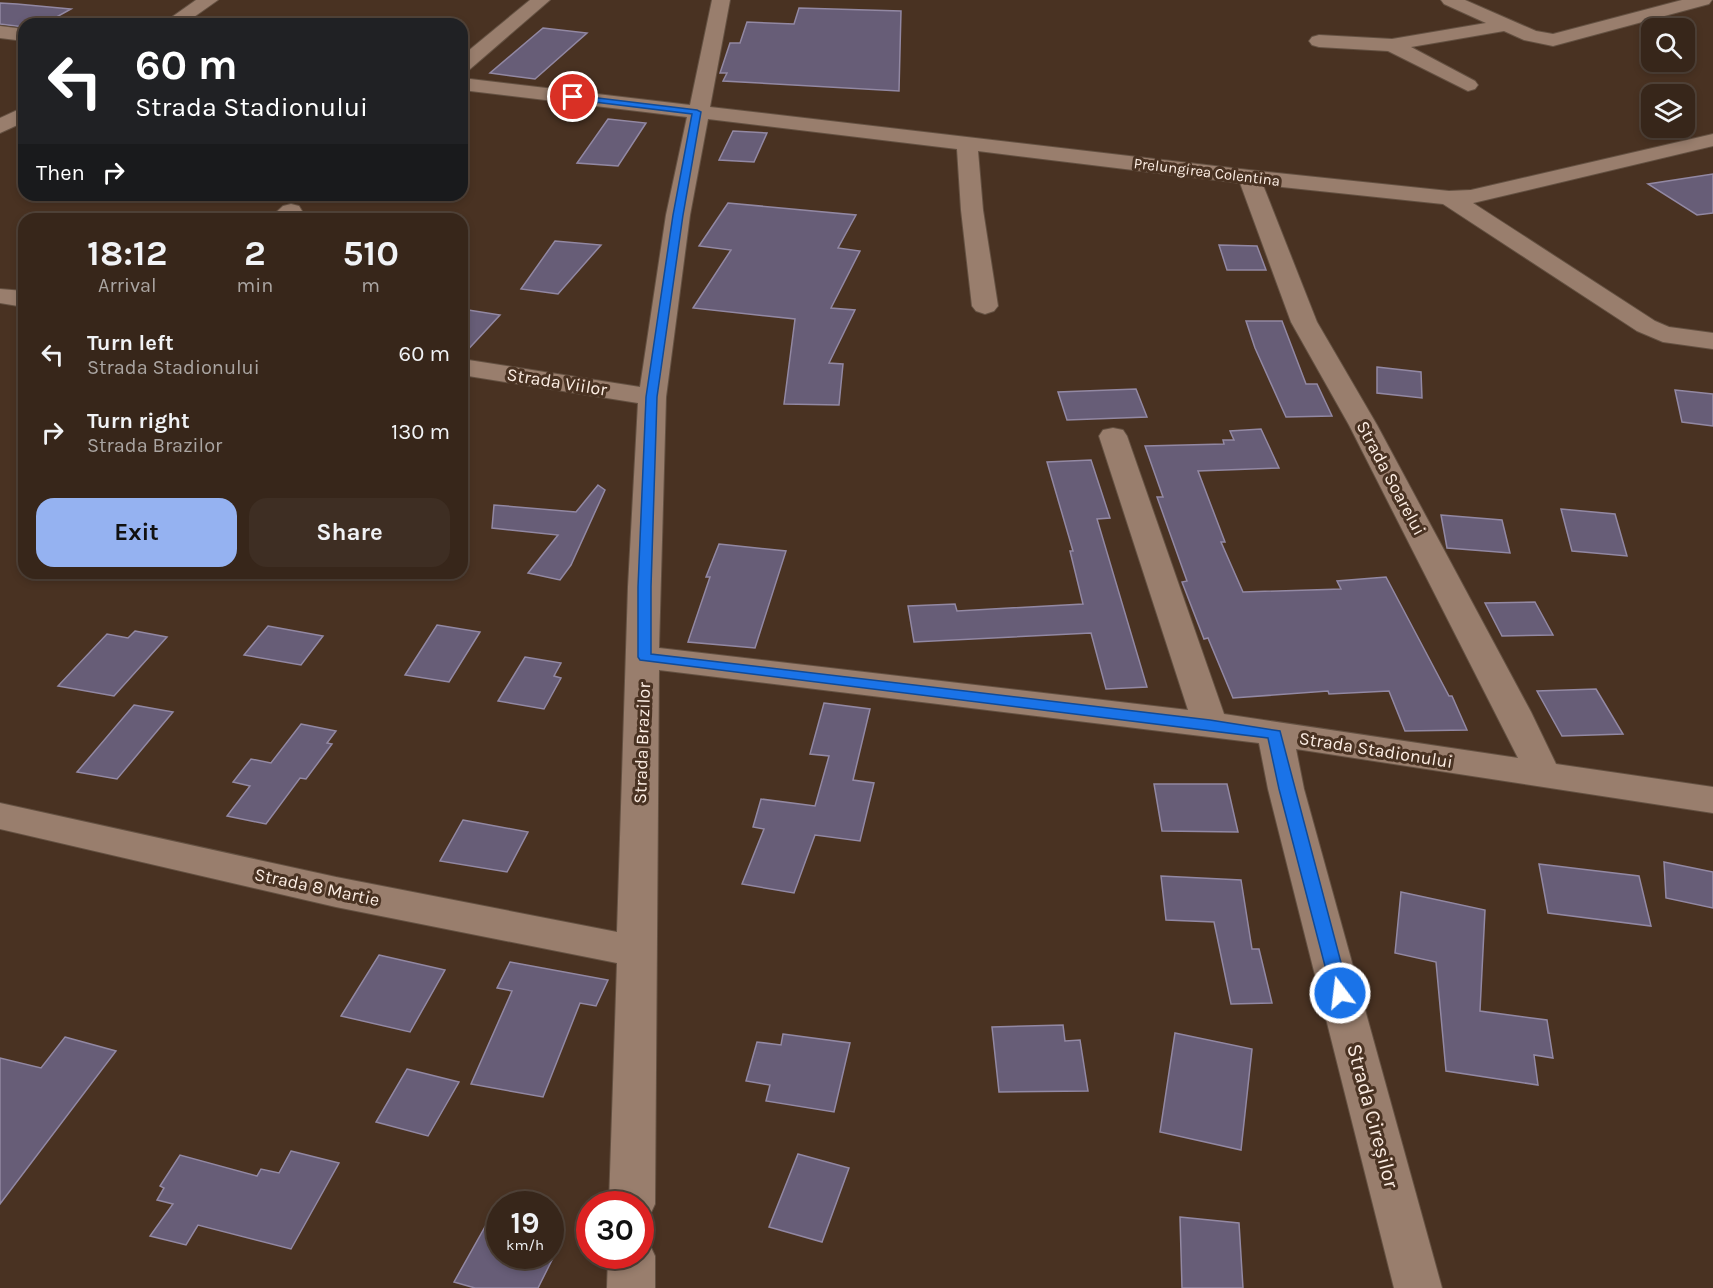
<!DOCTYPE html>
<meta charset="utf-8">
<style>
body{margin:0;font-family:Karla,sans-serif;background:#3e2e23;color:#f1f3f6;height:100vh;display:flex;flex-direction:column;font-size:22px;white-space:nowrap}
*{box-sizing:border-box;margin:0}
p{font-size:20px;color:#aaa5a2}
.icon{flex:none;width:33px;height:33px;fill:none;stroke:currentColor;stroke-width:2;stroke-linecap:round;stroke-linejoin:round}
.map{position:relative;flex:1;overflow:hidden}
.details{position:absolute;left:18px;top:213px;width:450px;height:366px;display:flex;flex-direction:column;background:#37261a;border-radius:18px;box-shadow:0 3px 9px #0003,0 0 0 2px #514339}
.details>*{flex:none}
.guide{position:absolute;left:18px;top:18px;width:450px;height:183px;border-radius:18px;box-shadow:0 3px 9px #0003,0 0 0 2px #514339;background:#202124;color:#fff;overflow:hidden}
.buttons{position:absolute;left:1641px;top:18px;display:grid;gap:12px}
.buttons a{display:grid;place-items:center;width:54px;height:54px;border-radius:12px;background:#37261a;box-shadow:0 3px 9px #0003,0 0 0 2px #514339;font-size:30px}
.speed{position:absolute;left:486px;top:1191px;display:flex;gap:12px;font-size:30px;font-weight:700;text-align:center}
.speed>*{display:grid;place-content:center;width:78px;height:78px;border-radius:50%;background:#37261a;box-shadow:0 3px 9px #0003,0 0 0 2px #514339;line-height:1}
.speed small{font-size:15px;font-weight:400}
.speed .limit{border:9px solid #d22;background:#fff;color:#111}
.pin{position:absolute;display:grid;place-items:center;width:51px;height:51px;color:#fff;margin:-26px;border:3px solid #fff;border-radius:50%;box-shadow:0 2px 6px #0007}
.me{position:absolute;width:66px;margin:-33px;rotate:345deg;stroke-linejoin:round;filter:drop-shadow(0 0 4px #0008)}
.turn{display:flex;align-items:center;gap:21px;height:126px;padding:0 18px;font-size:27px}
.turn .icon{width:78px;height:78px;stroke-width:2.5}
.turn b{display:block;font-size:42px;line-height:51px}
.then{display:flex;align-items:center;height:57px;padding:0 18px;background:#0003;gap:12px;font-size:22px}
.eta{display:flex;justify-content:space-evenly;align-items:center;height:102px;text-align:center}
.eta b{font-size:36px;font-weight:700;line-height:42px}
.button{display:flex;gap:12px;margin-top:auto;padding:12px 18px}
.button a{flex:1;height:69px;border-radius:18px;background:#95b2f1;color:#111;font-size:24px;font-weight:700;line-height:69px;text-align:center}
.button a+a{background:#3e2e23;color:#f1f3f6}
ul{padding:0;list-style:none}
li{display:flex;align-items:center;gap:18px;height:78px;padding:0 18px}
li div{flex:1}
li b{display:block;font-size:22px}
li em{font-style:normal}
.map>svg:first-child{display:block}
</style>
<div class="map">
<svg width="1713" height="1288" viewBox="0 0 1713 1288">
<rect width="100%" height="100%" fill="#493222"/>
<g fill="#675d77" stroke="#9288a3" stroke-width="1.5">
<path d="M 0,3 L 17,4 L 71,9 L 44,24 L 24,24 L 24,27 L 0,24 Z"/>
<path d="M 799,8 L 901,11 L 899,91 L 723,81 L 727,73 L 720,73 L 730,43 L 740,43 L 747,22 L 794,24 Z"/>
<path d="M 543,28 L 587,33 L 535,79 L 490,73 Z"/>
<path d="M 608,119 L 646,123 L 618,166 L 577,163 Z"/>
<path d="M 733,131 L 767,133 L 754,162 L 719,160 Z"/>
<path d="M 1713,174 L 1713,213 L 1697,215 L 1648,184 Z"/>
<path d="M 728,203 L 856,215 L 838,248 L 860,251 L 831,308 L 855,310 L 829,363 L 843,364 L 839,405 L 784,404 L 795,319 L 693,308 L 731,250 L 699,246 Z"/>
<path d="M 555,241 L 601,245 L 558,294 L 521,289 Z"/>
<path d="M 1219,245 L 1257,246 L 1266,270 L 1227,270 Z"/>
<path d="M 462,309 L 500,315 L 462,356 Z"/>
<path d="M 1246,321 L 1282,321 L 1306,384 L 1317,384 L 1332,416 L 1286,417 L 1255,348 Z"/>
<path d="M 1377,367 L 1421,372 L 1422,398 L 1377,393 Z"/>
<path d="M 1136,389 L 1147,417 L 1067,420 L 1058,392 Z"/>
<path d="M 1675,390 L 1713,394 L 1713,426 L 1682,422 Z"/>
<path d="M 1261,429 L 1279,468 L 1198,471 L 1225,542 L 1221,542 L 1243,592 L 1341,589 L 1337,581 L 1386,577 L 1449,696 L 1452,696 L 1467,730 L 1405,731 L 1389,691 L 1329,694 L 1328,691 L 1233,698 L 1208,638 L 1204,639 L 1182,582 L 1187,581 L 1157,497 L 1163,497 L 1145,446 L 1224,444 L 1223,440 L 1234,440 L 1230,431 Z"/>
<path d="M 1091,460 L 1110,518 L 1097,519 L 1147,687 L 1106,689 L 1091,633 L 914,642 L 908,606 L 955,604 L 957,611 L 1083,604 L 1070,551 L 1073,551 L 1047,462 Z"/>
<path d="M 598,485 L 605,490 L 571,565 L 560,580 L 528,573 L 558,535 L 492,528 L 494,505 L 576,512 Z"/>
<path d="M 1561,509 L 1615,514 L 1627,556 L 1572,551 Z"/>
<path d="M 1441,515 L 1502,520 L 1510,553 L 1447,548 Z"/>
<path d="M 719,544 L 786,551 L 755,648 L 688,642 L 710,577 L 706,577 Z"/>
<path d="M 1535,602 L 1553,635 L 1502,636 L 1485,603 Z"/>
<path d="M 437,625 L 480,632 L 449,682 L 405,675 Z"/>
<path d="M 268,626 L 323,636 L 301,665 L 244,655 Z"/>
<path d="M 135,631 L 167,637 L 114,696 L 58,686 L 107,634 L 128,638 Z"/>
<path d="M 525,657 L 561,663 L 554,676 L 561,678 L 544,709 L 498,701 Z"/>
<path d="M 1596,689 L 1623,734 L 1562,736 L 1537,691 Z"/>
<path d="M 824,703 L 870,709 L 853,780 L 874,783 L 860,841 L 815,835 L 794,893 L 742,884 L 764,829 L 753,827 L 761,799 L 815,806 L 829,756 L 810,754 Z"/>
<path d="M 134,705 L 173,712 L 117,779 L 77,772 Z"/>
<path d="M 301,724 L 336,731 L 327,743 L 332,744 L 306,779 L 300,778 L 266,824 L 227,816 L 250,786 L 233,782 L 251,759 L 271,763 Z"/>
<path d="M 1154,784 L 1227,784 L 1238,832 L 1162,831 Z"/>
<path d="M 463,820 L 528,832 L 507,872 L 440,861 Z"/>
<path d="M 1664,862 L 1713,872 L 1713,908 L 1666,898 Z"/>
<path d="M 1539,864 L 1639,876 L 1651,926 L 1548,913 Z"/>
<path d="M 1161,876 L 1241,880 L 1252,949 L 1259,949 L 1272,1003 L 1231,1004 L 1214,922 L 1166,920 Z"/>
<path d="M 1401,892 L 1485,910 L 1480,1011 L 1547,1020 L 1553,1058 L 1534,1055 L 1538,1085 L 1446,1071 L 1436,962 L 1395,953 Z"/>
<path d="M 379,955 L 445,970 L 410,1032 L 341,1016 Z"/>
<path d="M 510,962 L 608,980 L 596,1006 L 580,1003 L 543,1097 L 471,1084 L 512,991 L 497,988 Z"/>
<path d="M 1063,1025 L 1065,1041 L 1080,1040 L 1088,1091 L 999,1092 L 992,1027 Z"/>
<path d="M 1175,1033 L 1252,1049 L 1241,1150 L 1160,1132 Z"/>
<path d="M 783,1034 L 850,1043 L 834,1112 L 766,1101 L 770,1085 L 746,1081 L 757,1042 L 781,1045 Z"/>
<path d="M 65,1037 L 116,1051 L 0,1204 L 0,1058 L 41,1068 Z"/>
<path d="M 407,1069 L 459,1082 L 428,1136 L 376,1122 Z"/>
<path d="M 291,1151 L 339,1163 L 291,1249 L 198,1225 L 186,1245 L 150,1236 L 173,1204 L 157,1200 L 164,1188 L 160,1186 L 180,1155 L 257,1176 L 261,1169 L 279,1173 Z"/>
<path d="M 798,1154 L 849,1168 L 822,1242 L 769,1227 Z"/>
<path d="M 500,1200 L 500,1256 L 554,1256 L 538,1288 L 475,1288 L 454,1282 Z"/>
<path d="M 1180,1217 L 1239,1223 L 1243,1288 L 1182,1288 Z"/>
</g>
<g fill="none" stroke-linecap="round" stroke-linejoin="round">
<g stroke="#645142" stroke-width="2">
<g id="minor">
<path d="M 196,0 L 218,0 L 184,24 L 162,24 Z"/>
<path d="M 530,0 L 550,0 L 469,70 L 462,72 L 462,56 Z"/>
<path d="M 712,0 L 730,0 L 710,107 L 1249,170 L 1449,191 L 1471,190 L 1713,134 L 1713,146 L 1473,203 L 1655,321 L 1669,327 L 1713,333 L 1713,349 L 1663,342 L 1637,331 L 1443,204 L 1263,185 L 1317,322 L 1377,425 L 1531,712 L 1556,764 L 1713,787 L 1713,813 L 1296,749 L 1304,789 L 1442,1288 L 1394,1288 L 1268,789 L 1259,743 L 659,670 L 655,1204 L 648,1219 L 640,1221 L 640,1204 L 609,1204 L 617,963 L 336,907 L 0,829 L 0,803 L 336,877 L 617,932 L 628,587 L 638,403 L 462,375 L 462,359 L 640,387 L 666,215 L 687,117 L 462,90 L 462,78 L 690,105 ZM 708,119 L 957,149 L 961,210 L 972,306 L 976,311 L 985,314 L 994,311 L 998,306 L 983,210 L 978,151 L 1240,183 L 1291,322 L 1349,425 L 1518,758 L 1224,714 L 1127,436 L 1123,430 L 1113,428 L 1103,430 L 1099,436 L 1188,710 L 659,648 L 666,397 L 690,215 Z"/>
<path d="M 1441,0 L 1465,0 L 1536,31 L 1553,34 L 1682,0 L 1712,0 L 1709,4 L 1553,46 L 1524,40 L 1504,31 L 1411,47 L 1475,81 L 1478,85 L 1475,89 L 1468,91 L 1388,51 L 1319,47 L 1312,45 L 1309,41 L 1312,37 L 1319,35 L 1392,39 L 1486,23 L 1444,4 Z"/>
<path d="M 0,26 L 24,29 L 24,41 L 0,38 Z"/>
<path d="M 24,107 L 24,122 L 0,133 L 0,118 Z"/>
<path d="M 291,204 L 299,206 L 302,211 L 295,219 L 269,219 L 283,206 Z"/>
<path d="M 0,289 L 24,291 L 24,307 L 0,303 Z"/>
<path d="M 640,1238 L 648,1241 L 655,1256 L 655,1288 L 607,1288 L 608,1256 L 640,1256 Z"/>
</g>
</g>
<use href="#minor" fill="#997e6d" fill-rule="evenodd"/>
</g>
<path fill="#1a73e8" stroke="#114b97" stroke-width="1.5" d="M 573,95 L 697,110 L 701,112 L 683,215 L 657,397 L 651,587 L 651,654 L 1210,720 L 1280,731 L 1349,993 L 1346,998 L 1340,1000 L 1334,998 L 1332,993 L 1279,789 L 1268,738 L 640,660 L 638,657 L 638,587 L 646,397 L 673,215 L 692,114 L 570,99 L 569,97 Z"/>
<g text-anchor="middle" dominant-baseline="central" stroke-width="6" stroke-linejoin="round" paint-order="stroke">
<g font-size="15" fill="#fcede3" stroke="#493222">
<text transform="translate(1207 172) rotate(7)">Prelungirea Colentina</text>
</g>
<g font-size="18" fill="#fcede3" stroke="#493222">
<text transform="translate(557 382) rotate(9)">Strada Viilor</text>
<text transform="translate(1391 478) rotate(62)">Strada Soarelui</text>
<text transform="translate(642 743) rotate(-88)">Strada Brazilor</text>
<text transform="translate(1376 750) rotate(9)">Strada Stadionului</text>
<text transform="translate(317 887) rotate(12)">Strada 8 Martie</text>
</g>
<g font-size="21" fill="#fcede3" stroke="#493222">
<text transform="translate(1373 1116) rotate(75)">Strada Cireșilor</text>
</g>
</g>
</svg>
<div class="buttons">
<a><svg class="icon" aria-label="search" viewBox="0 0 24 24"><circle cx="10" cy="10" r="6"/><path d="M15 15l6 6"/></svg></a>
<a><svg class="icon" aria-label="layers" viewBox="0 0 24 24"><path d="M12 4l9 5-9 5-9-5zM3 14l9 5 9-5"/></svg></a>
</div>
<div class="speed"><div>19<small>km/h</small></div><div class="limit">30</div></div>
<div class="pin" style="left:573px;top:97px;background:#d93025"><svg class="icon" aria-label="arrive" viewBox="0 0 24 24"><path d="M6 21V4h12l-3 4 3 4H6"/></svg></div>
<svg class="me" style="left:1340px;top:993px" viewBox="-20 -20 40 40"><circle r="17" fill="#1a73e8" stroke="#fff" stroke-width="3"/><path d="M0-11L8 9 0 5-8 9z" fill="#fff"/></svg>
<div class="guide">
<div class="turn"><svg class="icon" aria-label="left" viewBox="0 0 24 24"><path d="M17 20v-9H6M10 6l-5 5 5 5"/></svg><div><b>60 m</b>Strada Stadionului</div></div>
<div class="then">Then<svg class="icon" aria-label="right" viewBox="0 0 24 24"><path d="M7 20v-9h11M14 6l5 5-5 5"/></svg></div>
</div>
<section class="details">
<div class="eta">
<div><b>18:12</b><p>Arrival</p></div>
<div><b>2</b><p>min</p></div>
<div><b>510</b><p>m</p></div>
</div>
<ul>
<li><svg class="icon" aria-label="left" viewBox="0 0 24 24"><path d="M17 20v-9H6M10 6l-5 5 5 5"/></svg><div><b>Turn left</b><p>Strada Stadionului</p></div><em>60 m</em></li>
<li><svg class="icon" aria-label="right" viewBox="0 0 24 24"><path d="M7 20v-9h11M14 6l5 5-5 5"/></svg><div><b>Turn right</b><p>Strada Brazilor</p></div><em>130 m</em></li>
</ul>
<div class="button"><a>Exit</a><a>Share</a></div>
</section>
</div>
